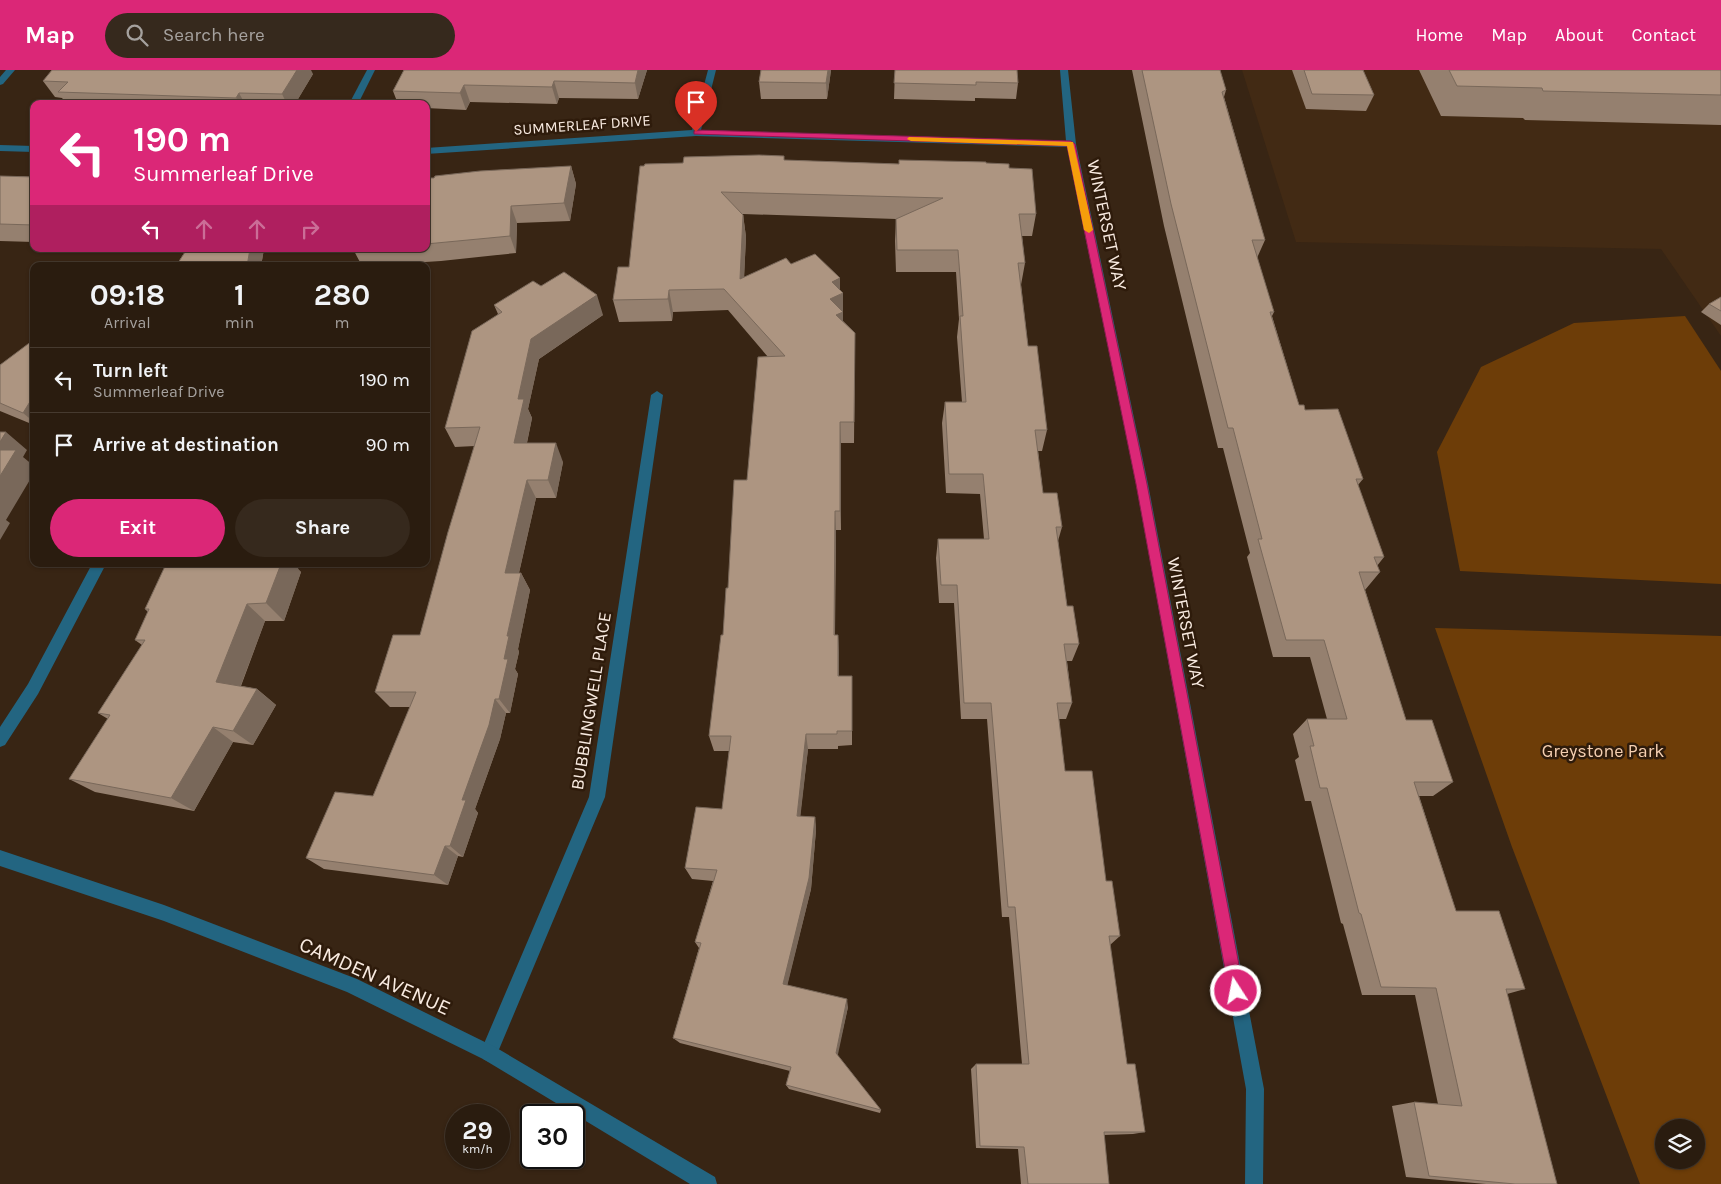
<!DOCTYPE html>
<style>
body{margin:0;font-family:Karla,sans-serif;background:#36291d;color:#f1f3f6;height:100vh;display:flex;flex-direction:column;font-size:19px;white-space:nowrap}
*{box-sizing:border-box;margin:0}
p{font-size:16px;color:#a5a19e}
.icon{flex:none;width:28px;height:28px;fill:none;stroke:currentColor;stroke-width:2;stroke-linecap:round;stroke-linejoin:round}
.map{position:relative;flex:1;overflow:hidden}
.drawer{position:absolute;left:30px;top:192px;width:400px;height:305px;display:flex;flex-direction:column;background:#2a1c0f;border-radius:10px;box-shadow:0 1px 4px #0004,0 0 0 1px #463a2f}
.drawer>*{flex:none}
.top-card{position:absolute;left:30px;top:30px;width:400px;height:152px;border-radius:10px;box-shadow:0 1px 4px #0004,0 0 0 1px #463a2f;background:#db2777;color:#fff;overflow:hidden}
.controls{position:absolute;left:1655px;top:1049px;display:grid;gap:10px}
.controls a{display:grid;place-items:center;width:50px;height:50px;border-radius:50%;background:#2a1c0f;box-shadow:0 1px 4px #0004,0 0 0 1px #463a2f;font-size:25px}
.speed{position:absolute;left:445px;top:1034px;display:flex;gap:10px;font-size:25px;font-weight:700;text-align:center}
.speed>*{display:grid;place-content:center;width:65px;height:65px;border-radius:50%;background:#2a1c0f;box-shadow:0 1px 4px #0004,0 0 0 1px #463a2f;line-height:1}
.speed small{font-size:12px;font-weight:400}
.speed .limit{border:2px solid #111;border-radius:8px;background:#fff;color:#111}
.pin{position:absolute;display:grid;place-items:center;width:42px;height:42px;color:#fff;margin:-51px -21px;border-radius:50% 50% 50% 0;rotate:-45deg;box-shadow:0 0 5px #0007}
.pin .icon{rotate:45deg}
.me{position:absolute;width:55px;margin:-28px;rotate:349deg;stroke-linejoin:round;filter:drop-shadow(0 0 4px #0008)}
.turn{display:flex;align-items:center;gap:18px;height:105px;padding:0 20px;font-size:22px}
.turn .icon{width:65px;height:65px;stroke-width:2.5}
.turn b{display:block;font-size:35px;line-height:42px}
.lanes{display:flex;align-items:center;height:48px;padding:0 20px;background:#0003;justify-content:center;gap:25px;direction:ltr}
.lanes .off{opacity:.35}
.eta{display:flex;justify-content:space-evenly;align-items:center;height:85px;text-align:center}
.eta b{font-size:30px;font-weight:700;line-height:35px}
.cta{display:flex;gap:10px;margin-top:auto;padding:10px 20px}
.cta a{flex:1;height:58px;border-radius:30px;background:#db2777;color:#fff;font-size:20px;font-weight:700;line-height:58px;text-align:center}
.cta a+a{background:#36291d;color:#f1f3f6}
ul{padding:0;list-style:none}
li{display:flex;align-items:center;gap:15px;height:65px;padding:0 20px;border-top:1px solid #463a2f}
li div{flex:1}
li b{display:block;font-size:19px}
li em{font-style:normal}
header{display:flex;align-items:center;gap:30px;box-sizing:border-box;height:70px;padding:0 25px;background:#db2777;color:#fff}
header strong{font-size:24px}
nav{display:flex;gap:28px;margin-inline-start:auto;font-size:18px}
.search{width:350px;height:45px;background:#36291d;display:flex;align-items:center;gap:12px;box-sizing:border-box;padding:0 18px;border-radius:28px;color:#a5a19e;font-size:19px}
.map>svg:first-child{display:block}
</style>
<header>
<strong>Map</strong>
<div class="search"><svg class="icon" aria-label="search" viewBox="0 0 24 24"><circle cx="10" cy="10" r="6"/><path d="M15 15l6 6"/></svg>Search here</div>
<nav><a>Home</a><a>Map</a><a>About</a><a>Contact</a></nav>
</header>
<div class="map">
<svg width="1721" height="1114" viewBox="0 0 1721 1114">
<rect width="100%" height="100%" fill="#382514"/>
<path fill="#422a14" d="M 1242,0 L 1721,0 L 1721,266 L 1661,179 L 1296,172 Z"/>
<g fill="#6d3d08" fill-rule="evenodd">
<path d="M 1685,246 L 1721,301 L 1721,514 L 1460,501 L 1437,382 L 1481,297 L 1574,253 Z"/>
<path d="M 1435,558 L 1721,566 L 1721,1114 L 1640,1114 L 1512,777 ZM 1664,1058 L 1696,1058 L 1696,1090 L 1664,1090 Z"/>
</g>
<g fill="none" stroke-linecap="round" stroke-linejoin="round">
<g fill="#236581" fill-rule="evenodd">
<path d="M 6,0 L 15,0 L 3,14 L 0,15 L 0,7 Z"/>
<path d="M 367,0 L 375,0 L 358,34 L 349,34 Z"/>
<path d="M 708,0 L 716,0 L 701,60 L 1066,71 L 1060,0 L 1068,0 L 1076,74 L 1148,414 L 1264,1019 L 1263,1114 L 1245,1114 L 1246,1019 L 1136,414 L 1067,77 L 696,66 L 426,84 L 426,78 L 692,60 Z"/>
<path d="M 0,75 L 34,76 L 34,82 L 0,81 Z"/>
<path d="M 657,321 L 663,325 L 605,727 L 495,989 L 489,992 L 483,989 L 480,983 L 589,727 L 651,325 Z"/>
<path d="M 92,494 L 106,494 L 38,624 L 5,675 L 0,677 L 0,657 L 28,614 Z"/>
</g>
<path fill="#236581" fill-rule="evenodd" d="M 0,780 L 164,835 L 357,909 L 495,977 L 715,1107 L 717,1114 L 690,1114 L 483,989 L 347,922 L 164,851 L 0,796 Z"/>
</g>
<g fill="#95806f">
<path d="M 404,0 L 647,0 L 638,29 L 559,28 L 557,34 L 470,32 L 466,40 L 426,38 L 426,34 L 398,34 L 393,21 Z"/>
<path d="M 761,0 L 831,0 L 827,29 L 761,29 L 759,12 Z"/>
<path d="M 895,0 L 1018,13 L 1016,29 L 975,28 L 975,31 L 894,29 Z"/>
<path d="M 1132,0 L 1220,0 L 1226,20 L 1224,27 L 1265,170 L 1257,188 L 1274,242 L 1272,246 L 1299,335 L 1305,340 L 1363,409 L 1358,415 L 1384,487 L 1377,496 L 1380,502 L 1365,520 L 1406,650 L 1453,712 L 1433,726 L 1419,726 L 1456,841 L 1525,919 L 1507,924 L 1557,1114 L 1486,1114 L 1406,1107 L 1392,1036 L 1414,1032 L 1438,1034 L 1415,925 L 1362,925 L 1343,854 L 1341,853 L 1311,731 L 1305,731 L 1295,690 L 1299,687 L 1293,664 L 1307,649 L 1327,649 L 1310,587 L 1273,587 L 1247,487 L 1250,483 L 1223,378 L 1218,378 L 1164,156 Z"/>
<path d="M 1292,0 L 1363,0 L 1374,25 L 1366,41 L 1306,39 Z"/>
<path d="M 1419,0 L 1721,0 L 1721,55 L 1525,50 L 1523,48 L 1441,46 Z"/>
<path d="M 313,4 L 295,34 L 67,34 L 62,28 L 55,27 L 43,11 Z"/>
<path d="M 784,90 L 899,94 L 986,93 L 1009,98 L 1036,144 L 1032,166 L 1022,166 L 1025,193 L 1021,215 L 1028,276 L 1047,360 L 1042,381 L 1038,381 L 1043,423 L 1062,457 L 1058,471 L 1067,536 L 1079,574 L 1072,591 L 1067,591 L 1072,633 L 1066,649 L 1059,649 L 1065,701 L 1106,811 L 1120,866 L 1110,875 L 1127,994 L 1145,1062 L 1133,1064 L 1104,1065 L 1109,1114 L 1021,1114 L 1018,1079 L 976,1078 L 971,999 L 976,994 L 1022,994 L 1009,847 L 1002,847 L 987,649 L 961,649 L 954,533 L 939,533 L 936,488 L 938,469 L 984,469 L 980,424 L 946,423 L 942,353 L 945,332 L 962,332 L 957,267 L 959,249 L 956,202 L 896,202 L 895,171 L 896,149 L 743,144 L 746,167 L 744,207 L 791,194 L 840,220 L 843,223 L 843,251 L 855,263 L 854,373 L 841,373 L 841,460 L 836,460 L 835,565 L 838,565 L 839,606 L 852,606 L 852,675 L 838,676 L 838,679 L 808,679 L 800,746 L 815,747 L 816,760 L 811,819 L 787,915 L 848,937 L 837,985 L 881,1040 L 880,1043 L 789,1019 L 786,1015 L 790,1001 L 680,973 L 673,968 L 699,878 L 695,872 L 713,811 L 692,809 L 685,798 L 722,739 L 729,681 L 714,681 L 709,666 L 723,565 L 728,518 L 768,287 L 728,240 L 673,242 L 672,251 L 619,252 L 613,230 L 629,197 L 683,93 Z"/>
<path d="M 571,96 L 576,114 L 570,151 L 517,153 L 516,183 L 441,191 L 362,196 L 353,179 L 426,179 L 426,111 Z"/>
<path d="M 0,106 L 34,107 L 34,172 L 0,171 Z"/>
<path d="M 121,179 L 264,179 L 261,196 L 176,196 L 186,180 Z"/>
<path d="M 541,216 L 603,245 L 539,289 L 528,339 L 532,348 L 527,373 L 563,392 L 556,428 L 536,428 L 519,503 L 521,503 L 530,520 L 518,579 L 519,582 L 515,599 L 518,604 L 510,643 L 506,643 L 500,669 L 475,739 L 478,743 L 463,787 L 458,786 L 448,815 L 324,799 L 306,788 L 373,726 L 410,637 L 390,637 L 375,622 L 420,565 L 475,376 L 455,377 L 445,358 L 498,244 L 494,235 Z"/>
<path d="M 1721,227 L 1721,255 L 1701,242 L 1709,234 Z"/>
<path d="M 34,271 L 34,355 L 0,341 L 0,295 Z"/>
<path d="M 298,499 L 301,502 L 284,551 L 265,551 L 241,616 L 257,619 L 276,635 L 253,675 L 233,672 L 194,741 L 95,722 L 69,709 L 108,649 L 98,643 L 142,575 L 135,570 L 148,542 L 145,539 Z"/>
</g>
<g fill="#79685a">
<path d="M 297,0 L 311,0 L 313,4 L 295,34 L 287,34 L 282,24 Z"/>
<path d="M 638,0 L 647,0 L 638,29 L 635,13 Z"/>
<path d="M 828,0 L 831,0 L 827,29 L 826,13 Z"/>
<path d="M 554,11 L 559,28 L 557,34 L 552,17 Z"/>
<path d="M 464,15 L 470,32 L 466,40 L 460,23 Z"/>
<path d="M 239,23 L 245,34 L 240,34 L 236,28 Z"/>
<path d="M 571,96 L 576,114 L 570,151 L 564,133 Z"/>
<path d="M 511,136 L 517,153 L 516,183 L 510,166 Z"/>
<path d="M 743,145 L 746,167 L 743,231 L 740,209 Z"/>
<path d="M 250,179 L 264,179 L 261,196 L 247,196 Z"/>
<path d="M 840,208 L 840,225 L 843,223 L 843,263 L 830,229 L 832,212 Z"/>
<path d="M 669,220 L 673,242 L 672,251 L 668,229 Z"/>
<path d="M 597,225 L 603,245 L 539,289 L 528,339 L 532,348 L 523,391 L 514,373 L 518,329 L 531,269 Z"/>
<path d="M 34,328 L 34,352 L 23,343 L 31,330 Z"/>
<path d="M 840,352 L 841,373 L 841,460 L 840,441 Z"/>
<path d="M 6,362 L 27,380 L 23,387 L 34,396 L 34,403 L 6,450 L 10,453 L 0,470 L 0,372 Z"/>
<path d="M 556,373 L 563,392 L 556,428 L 548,410 Z"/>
<path d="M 527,410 L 536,428 L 515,520 L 505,503 Z"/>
<path d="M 835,441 L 836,460 L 834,582 L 834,565 Z"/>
<path d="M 281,494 L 300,494 L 298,499 L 301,502 L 284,551 L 266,533 Z"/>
<path d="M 521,503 L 530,520 L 518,579 L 519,582 L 515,599 L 518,604 L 510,643 L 499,629 L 507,566 Z"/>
<path d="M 247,534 L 265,551 L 236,628 L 216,612 Z"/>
<path d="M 838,565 L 839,582 L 839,623 L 838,606 Z"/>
<path d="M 257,619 L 276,635 L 253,675 L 233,661 Z"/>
<path d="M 495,629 L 506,643 L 500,669 L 475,739 L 478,743 L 463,787 L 450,776 L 462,730 Z"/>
<path d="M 213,657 L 233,672 L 194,741 L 171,728 Z"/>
<path d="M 806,664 L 808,679 L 799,759 L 797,746 Z"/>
<path d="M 815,747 L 816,760 L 811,819 L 786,921 L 783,914 Z"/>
<path d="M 445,776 L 458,786 L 448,815 L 434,805 Z"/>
<path d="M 847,929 L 848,937 L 837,989 L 836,983 Z"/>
</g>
<g fill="#ad9581" stroke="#79685a">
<path d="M 52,0 L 297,0 L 282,24 L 239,23 L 236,28 L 58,22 L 68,12 L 43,11 Z"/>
<path d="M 404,0 L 638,0 L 635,13 L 554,11 L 552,17 L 464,15 L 460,23 L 393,21 Z"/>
<path d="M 761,0 L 828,0 L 826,13 L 759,12 Z"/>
<path d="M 895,0 L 1017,0 L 1018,13 L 976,12 L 976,15 L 894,13 Z"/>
<path d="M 1142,0 L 1220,0 L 1226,20 L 1222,22 L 1265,170 L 1252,170 L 1274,242 L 1270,242 L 1299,335 L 1304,335 L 1305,340 L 1338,339 L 1363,409 L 1356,409 L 1384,487 L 1374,487 L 1380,502 L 1359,502 L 1406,650 L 1432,650 L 1453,712 L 1414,712 L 1456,841 L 1499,841 L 1525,919 L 1506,919 L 1557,1114 L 1515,1114 L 1429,1106 L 1414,1032 L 1462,1036 L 1436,918 L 1381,917 L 1361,844 L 1359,843 L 1327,718 L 1320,718 L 1310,676 L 1314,676 L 1307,649 L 1347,649 L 1324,570 L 1286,570 L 1258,469 L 1262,469 L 1233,358 L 1228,358 L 1171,134 Z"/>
<path d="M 1304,0 L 1363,0 L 1374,25 L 1312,24 Z"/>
<path d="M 1449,0 L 1721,0 L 1721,25 L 1543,21 L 1542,18 L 1457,16 Z"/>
<path d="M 759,85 L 784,86 L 784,90 L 899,94 L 899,90 L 986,92 L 986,93 L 1009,94 L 1009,98 L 1032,99 L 1036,144 L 1019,144 L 1025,193 L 1018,193 L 1028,276 L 1037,276 L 1047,360 L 1035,360 L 1043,423 L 1057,423 L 1062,457 L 1056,457 L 1067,536 L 1073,536 L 1079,574 L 1064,574 L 1072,633 L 1057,633 L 1065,701 L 1092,701 L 1106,811 L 1112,811 L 1120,866 L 1109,866 L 1127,994 L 1135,994 L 1145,1062 L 1104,1062 L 1109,1114 L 1028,1114 L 1024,1077 L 980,1076 L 976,994 L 1029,994 L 1015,837 L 1008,837 L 991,633 L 964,633 L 957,515 L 941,515 L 938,469 L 989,469 L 983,404 L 949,404 L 945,332 L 966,332 L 960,246 L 963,246 L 958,180 L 897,180 L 896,149 L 943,128 L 721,122 L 743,145 L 740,209 L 786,188 L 791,194 L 815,184 L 840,208 L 832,212 L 843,223 L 830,229 L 843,242 L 836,245 L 855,263 L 854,352 L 840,352 L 840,441 L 835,441 L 834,565 L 838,565 L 838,606 L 852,606 L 852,661 L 837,661 L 837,664 L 806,664 L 797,746 L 815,747 L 809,808 L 783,914 L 847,929 L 836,983 L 881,1040 L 786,1015 L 791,997 L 673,968 L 701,873 L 695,872 L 717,800 L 685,798 L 696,737 L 722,739 L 731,666 L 709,666 L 721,565 L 723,565 L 726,518 L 728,518 L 734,410 L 747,410 L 758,287 L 785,286 L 724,219 L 669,220 L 668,229 L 613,230 L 618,197 L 629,197 L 640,96 L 644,96 L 645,94 L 683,93 L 684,87 Z"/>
<path d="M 571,96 L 564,133 L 511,136 L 510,166 L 426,174 L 427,108 L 434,108 L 435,106 L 480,101 Z"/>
<path d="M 0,106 L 34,107 L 34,155 L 0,154 Z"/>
<path d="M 187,179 L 250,179 L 247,196 L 176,196 Z"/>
<path d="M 564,202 L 597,225 L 531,269 L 518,329 L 524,329 L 514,373 L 556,373 L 548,410 L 527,410 L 505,503 L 521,503 L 507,566 L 509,566 L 504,589 L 508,589 L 499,629 L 495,629 L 489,655 L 462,730 L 466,730 L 450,776 L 445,776 L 434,805 L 306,788 L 335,722 L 373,726 L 416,622 L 375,622 L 393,565 L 420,565 L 448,462 L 480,357 L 445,358 L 472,261 L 502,242 L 494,235 L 533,211 L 541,216 Z"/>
<path d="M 1721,227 L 1721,241 L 1709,234 Z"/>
<path d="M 32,271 L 34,271 L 34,328 L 31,330 L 23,343 L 0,333 L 0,295 Z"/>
<path d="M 0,362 L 6,362 L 0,372 Z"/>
<path d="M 0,380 L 16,380 L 0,406 Z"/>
<path d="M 166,494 L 281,494 L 266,533 L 247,534 L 216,612 L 257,619 L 233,661 L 213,657 L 171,728 L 69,709 L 110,645 L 98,643 L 145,570 L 135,570 L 149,539 L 145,539 Z"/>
</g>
<path fill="#db2777" stroke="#8e194d" d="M 696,60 L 1071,71 L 1075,74 L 1147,414 L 1244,921 L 1241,926 L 1236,928 L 1232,926 L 1229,921 L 1136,414 L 1067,76 L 694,64 L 694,61 Z"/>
<path fill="#f59e0b" d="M 909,67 L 1073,72 L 1093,160 L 1089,163 L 1084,160 L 1067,76 L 911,71 L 907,69 Z"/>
<g text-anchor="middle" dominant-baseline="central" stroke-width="5" stroke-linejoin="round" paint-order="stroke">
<g font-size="15" fill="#f9ebe1" stroke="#2e1b0b">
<text transform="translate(582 55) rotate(-4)">SUMMERLEAF DRIVE</text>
</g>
<g font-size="18" fill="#f9ebe1" stroke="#2e1b0b">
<text transform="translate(1107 155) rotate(78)">WINTERSET WAY</text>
<text transform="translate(1186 553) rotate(79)">WINTERSET WAY</text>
<text transform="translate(591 631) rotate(-81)">BUBBLINGWELL PLACE</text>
</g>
<g font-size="18" fill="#f5cfb1" stroke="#2e1b0b">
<text x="1603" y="681">Greystone Park</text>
</g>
<g font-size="21" fill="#f9ebe1" stroke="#2e1b0b">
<text transform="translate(375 906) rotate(24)">CAMDEN AVENUE</text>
</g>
</g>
</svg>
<div class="controls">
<a><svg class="icon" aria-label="layers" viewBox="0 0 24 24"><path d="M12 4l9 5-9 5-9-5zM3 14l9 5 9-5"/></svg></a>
</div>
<div class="speed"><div>29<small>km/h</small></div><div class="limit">30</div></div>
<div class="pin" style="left:696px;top:62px;background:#d93025"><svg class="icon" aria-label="arrive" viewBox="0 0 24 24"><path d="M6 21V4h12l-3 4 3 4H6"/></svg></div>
<svg class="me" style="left:1236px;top:921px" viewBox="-20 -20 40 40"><circle r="17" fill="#db2777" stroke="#fff" stroke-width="3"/><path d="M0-11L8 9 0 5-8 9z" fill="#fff"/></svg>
<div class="top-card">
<div class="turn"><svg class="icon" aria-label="left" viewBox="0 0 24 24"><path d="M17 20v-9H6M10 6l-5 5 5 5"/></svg><div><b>190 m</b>Summerleaf Drive</div></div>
<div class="lanes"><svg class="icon" aria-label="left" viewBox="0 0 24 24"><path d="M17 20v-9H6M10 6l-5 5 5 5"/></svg><svg class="icon off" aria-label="ahead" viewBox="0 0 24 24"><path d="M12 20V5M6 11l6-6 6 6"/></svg><svg class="icon off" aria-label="ahead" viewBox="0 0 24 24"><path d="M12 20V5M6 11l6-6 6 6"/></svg><svg class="icon off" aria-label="right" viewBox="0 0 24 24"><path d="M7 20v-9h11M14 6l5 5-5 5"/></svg></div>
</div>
<section class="drawer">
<div class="eta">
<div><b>09:18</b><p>Arrival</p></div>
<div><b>1</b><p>min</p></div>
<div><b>280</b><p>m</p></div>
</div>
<ul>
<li><svg class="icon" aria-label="left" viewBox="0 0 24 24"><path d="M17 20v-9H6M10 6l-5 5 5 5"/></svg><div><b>Turn left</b><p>Summerleaf Drive</p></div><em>190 m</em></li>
<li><svg class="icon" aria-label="arrive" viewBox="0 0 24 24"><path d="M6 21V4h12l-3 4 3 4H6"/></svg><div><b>Arrive at destination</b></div><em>90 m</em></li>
</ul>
<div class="cta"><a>Exit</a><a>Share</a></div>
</section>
</div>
